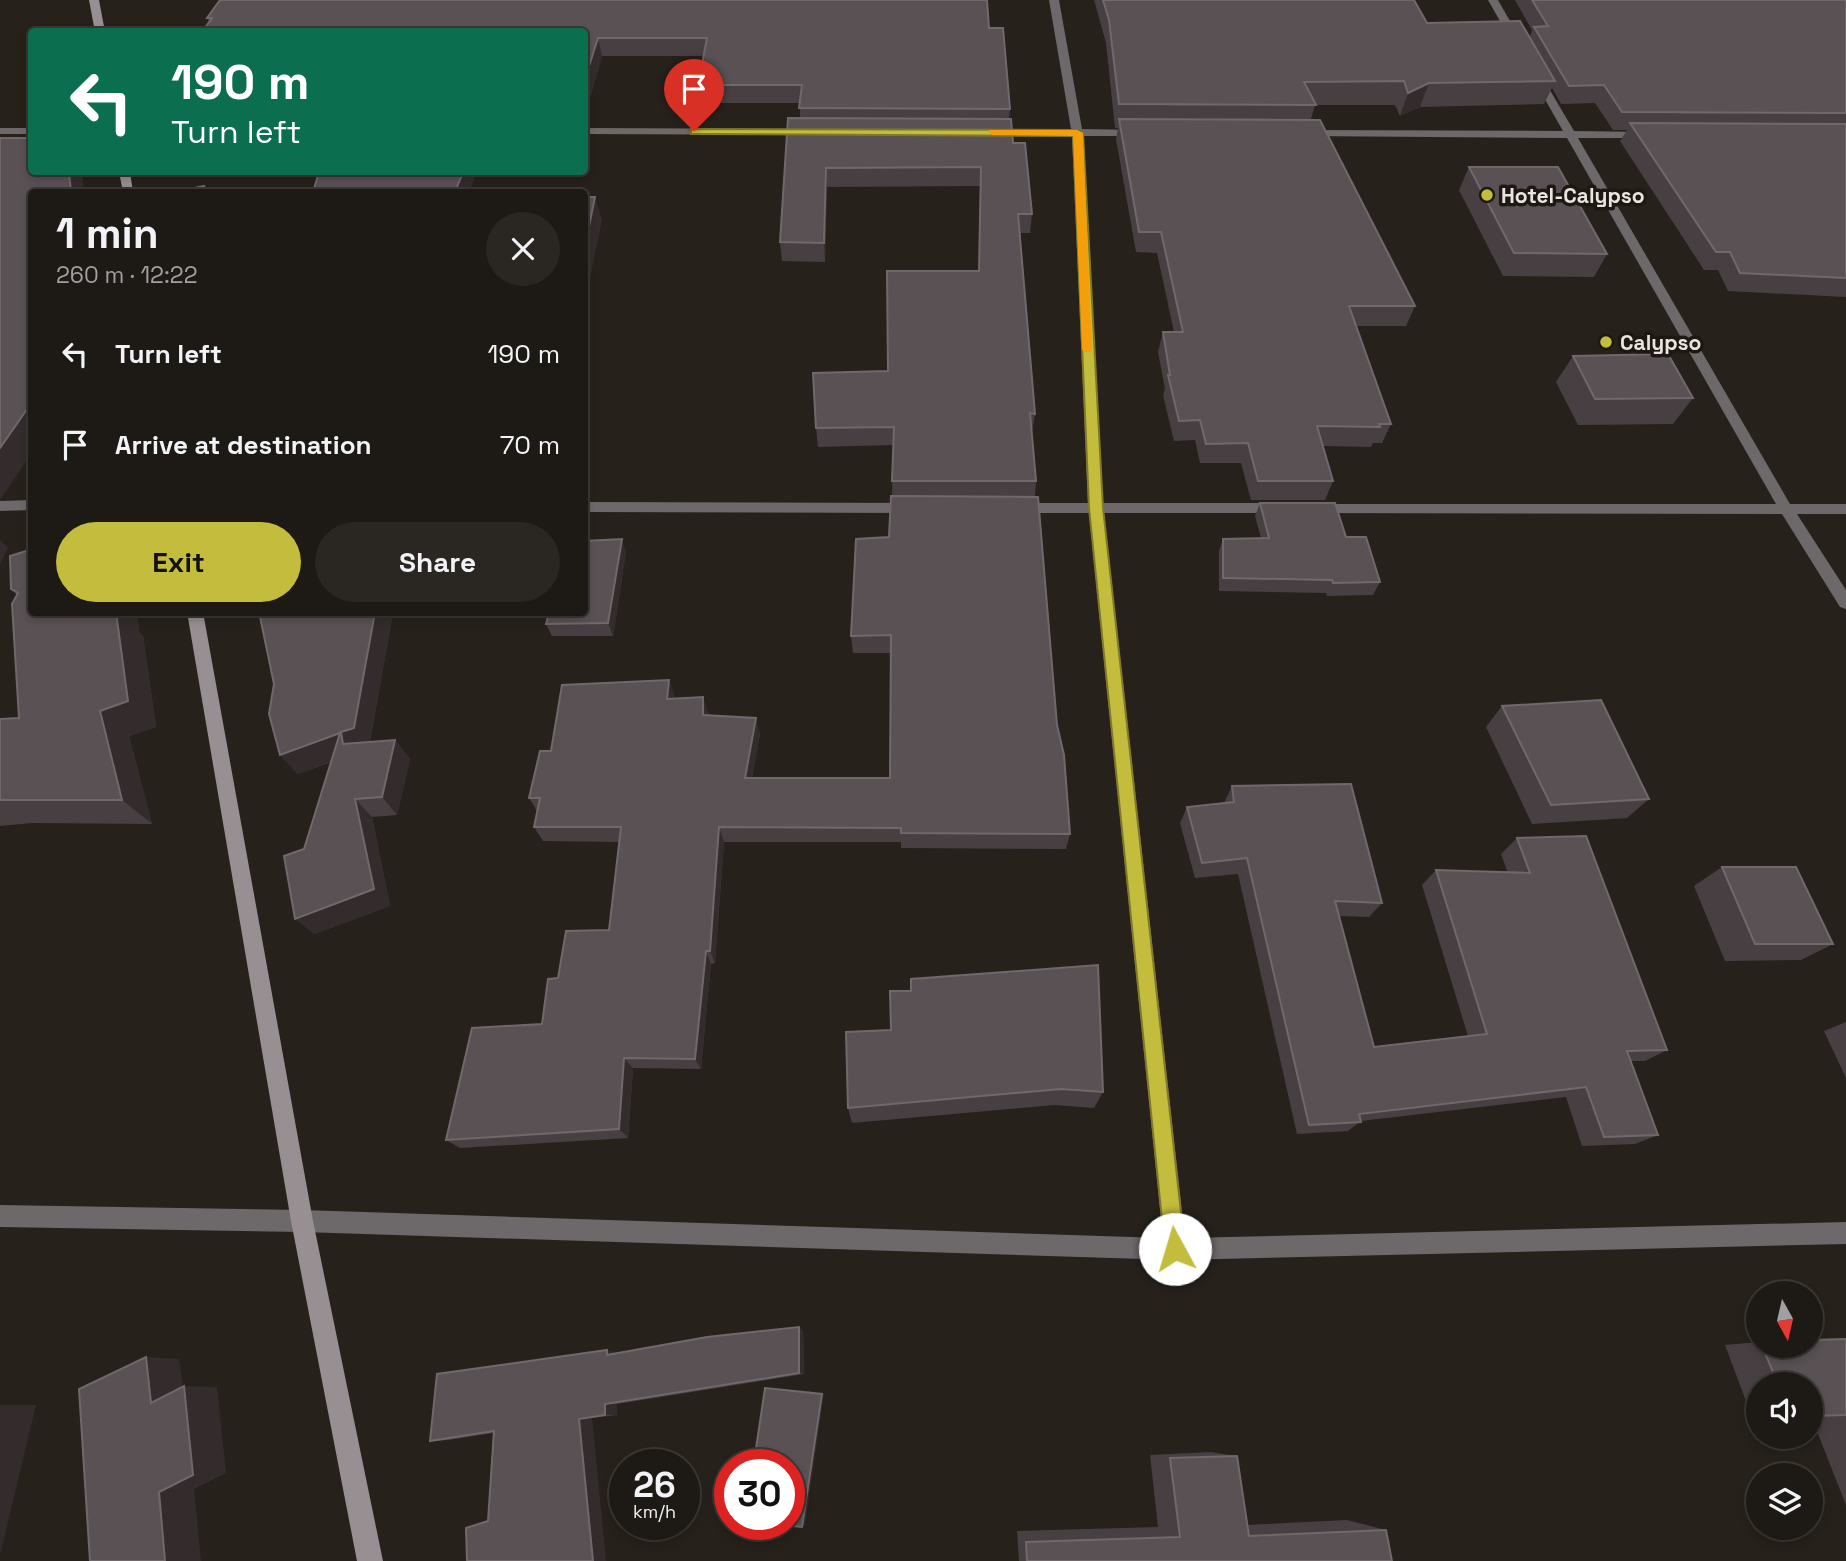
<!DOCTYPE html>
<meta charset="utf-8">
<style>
body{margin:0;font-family:"Space Grotesk",sans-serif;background:#2a2622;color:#f1f3f6;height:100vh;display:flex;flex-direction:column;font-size:26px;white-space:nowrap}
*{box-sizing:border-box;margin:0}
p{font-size:23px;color:#a0a0a0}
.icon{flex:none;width:38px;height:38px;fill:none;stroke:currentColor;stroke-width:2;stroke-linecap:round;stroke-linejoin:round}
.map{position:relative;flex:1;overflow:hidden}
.panel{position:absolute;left:28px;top:189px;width:560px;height:427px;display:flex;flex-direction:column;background:#1d1914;border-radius:7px;box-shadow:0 4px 10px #0003,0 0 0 2px #3b3834}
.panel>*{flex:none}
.banner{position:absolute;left:28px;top:28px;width:560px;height:147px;border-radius:7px;box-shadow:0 4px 10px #0003,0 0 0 2px #3b3834;background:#0b6e4f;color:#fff;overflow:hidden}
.needle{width:46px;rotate:172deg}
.fabs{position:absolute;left:1746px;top:1281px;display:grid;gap:14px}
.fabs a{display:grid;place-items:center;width:77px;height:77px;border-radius:50%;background:#1d1914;box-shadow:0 4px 10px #0003,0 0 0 2px #3b3834;font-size:35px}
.speed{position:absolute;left:609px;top:1449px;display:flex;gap:14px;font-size:35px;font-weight:700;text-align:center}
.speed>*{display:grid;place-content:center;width:91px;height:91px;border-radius:50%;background:#1d1914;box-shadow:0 4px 10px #0003,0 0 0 2px #3b3834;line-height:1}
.speed small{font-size:18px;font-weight:400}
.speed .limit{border:10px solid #d22;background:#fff;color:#111}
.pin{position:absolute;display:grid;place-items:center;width:60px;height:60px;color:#fff;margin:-72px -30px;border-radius:50% 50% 50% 0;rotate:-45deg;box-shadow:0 0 7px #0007}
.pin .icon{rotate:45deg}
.me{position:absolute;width:77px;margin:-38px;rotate:354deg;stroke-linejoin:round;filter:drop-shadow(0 0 5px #0008)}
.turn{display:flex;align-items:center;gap:24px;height:147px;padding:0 28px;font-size:32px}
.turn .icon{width:91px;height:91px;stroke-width:2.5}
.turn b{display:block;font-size:49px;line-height:60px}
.round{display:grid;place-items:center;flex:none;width:74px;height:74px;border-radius:37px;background:#2a2622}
.headline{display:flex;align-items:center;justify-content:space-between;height:119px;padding:0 28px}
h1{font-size:42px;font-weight:700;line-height:52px}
.button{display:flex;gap:14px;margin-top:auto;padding:14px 28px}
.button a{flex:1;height:80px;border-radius:42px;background:#c4bc3d;color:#111;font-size:28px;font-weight:700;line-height:80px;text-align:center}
.button a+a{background:#2a2622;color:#f1f3f6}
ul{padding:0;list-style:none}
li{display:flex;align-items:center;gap:21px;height:91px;padding:0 28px}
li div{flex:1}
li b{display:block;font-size:26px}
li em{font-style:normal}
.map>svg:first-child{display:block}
</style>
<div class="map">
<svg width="1846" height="1561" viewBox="0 0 1846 1561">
<rect width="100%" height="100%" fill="#27211b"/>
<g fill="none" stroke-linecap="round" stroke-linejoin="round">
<g fill="#6d6869" fill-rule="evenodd">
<path d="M 1049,0 L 1059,0 L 1082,129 L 1139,130 L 1145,133 L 1139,136 L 1083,136 L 1103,503 L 1281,503 L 1288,508 L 1281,513 L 1104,513 L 1185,1238 L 1846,1222 L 1846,1244 L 1175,1260 L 302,1232 L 0,1227 L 0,1205 L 302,1210 L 1163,1238 L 1089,513 L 1015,513 L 1008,508 L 1015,503 L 1088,503 L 1072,136 L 989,135 L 983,132 L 989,129 L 1071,129 Z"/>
<path d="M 1488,0 L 1498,0 L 1522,42 L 1521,44 L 1513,44 Z"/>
<path d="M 1536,72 L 1541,75 L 1574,131 L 1647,132 L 1653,135 L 1647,138 L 1578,138 L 1790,504 L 1846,504 L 1846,514 L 1797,514 L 1846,590 L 1846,609 L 1840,607 L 1782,514 L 1311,513 L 1309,509 L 1316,504 L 1776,504 L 1567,138 L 1304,136 L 1298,133 L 1304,130 L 1563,131 L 1531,75 Z"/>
<rect x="0" y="128" width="32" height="6"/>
<path d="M 584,128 L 810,129 L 816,132 L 810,135 L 584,134 Z"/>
<path d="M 32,500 L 32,510 L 0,511 L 0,501 Z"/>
<path d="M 584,502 L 913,503 L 920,508 L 913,513 L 584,512 Z"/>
</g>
<g fill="#978f91" fill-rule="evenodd">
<path d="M 89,0 L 99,0 L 105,32 L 95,32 Z"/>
<path d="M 119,172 L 130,172 L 133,192 L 123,192 Z"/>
<path d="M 187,612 L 203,612 L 313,1221 L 383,1561 L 357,1561 L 291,1221 Z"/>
</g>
</g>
<g fill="#483f43">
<path d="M 1094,0 L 1414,0 L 1427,23 L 1530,37 L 1532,30 L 1515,0 L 1846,0 L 1846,297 L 1728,291 L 1718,270 L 1704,270 L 1620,141 L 1627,130 L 1613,130 L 1595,103 L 1561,104 L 1552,88 L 1544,104 L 1420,107 L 1400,116 L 1395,105 L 1315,105 L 1311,119 L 1415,306 L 1406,326 L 1356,326 L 1391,424 L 1382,443 L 1373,443 L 1371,447 L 1323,446 L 1333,481 L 1325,500 L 1251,500 L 1241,463 L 1200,463 L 1195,440 L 1174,441 L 1163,395 L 1165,389 L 1158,352 L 1163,332 L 1174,332 L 1157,253 L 1136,252 L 1116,139 L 1118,128 L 1115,128 L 1106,43 Z"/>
<path d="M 207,18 L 989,28 L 1010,109 L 1009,119 L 1013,143 L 1032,214 L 1030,233 L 1020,233 L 1035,414 L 1032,432 L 1036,481 L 1035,497 L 1057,725 L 1070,834 L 1066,849 L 901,848 L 901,842 L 724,842 L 715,963 L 711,964 L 701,1069 L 633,1068 L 628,1138 L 460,1148 L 446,1140 L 542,1024 L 558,978 L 609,930 L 620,842 L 543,841 L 534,827 L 537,811 L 529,798 L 551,751 L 669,680 L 675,699 L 703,697 L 708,715 L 760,734 L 752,778 L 890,778 L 891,653 L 853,653 L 851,636 L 889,537 L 892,496 L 893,445 L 818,447 L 816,428 L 888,371 L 979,271 L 980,186 L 827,187 L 825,262 L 782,261 L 780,242 L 800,119 L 800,103 L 701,103 L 698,85 L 704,56 L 602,56 L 589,101 L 584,101 L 584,32 L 209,22 Z"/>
<path d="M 1469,167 L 1607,254 L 1594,277 L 1503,276 L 1459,190 Z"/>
<path d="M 1573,356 L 1693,398 L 1673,424 L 1578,425 L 1556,382 Z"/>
<path d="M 1260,503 L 1346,537 L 1380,582 L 1373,595 L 1327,596 L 1326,593 L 1219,591 L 1219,551 L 1223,539 L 1261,538 L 1255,516 Z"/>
<path d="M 626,552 L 613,636 L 552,636 L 546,624 Z"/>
<path d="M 10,556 L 32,612 L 137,612 L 139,632 L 143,636 L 156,727 L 129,736 L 152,824 L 32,823 L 0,826 L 0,719 L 19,718 L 17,595 L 11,589 Z"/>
<path d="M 393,612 L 370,742 L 395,740 L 410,759 L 397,815 L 372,817 L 390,906 L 314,934 L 304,849 L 331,762 L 298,774 L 280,755 Z"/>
<path d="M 1502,706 L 1649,799 L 1627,818 L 1532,824 L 1486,727 Z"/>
<path d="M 1232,786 L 1382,903 L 1369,917 L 1339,916 L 1374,1047 L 1468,1036 L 1422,885 L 1436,870 L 1508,873 L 1501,854 L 1517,838 L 1667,1050 L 1645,1061 L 1631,1061 L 1658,1135 L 1635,1144 L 1582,1146 L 1566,1097 L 1361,1121 L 1348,1131 L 1297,1134 L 1238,874 L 1195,878 L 1180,823 L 1187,807 L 1224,803 Z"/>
<path d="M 1722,867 L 1833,944 L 1801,960 L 1725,961 L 1694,886 Z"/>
<path d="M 1846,1022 L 1846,1078 L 1824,1031 Z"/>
<path d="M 846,1032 L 1103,1092 L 1094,1108 L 1054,1105 L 852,1123 L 848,1108 Z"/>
<path d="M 803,1331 L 804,1374 L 617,1404 L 617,1415 L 592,1418 L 488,1521 L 493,1433 L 449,1440 L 430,1441 L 618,1353 Z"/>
<path d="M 1846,1339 L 1846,1505 L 1811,1416 L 1811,1384 L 1759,1384 L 1759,1417 L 1752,1417 L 1725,1345 L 1759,1342 L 1759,1346 L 1811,1346 Z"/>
<path d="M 1211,1452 L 1237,1456 L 1247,1525 L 1347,1520 L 1386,1530 L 1392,1561 L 1019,1561 L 1017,1531 L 1158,1527 L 1150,1455 Z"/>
</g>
<g fill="#342c2c">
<path d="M 598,38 L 602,56 L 589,101 L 584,82 Z"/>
<path d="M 1429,83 L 1420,107 L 1400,116 L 1408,93 Z"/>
<path d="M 826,168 L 827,187 L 825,262 L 824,243 Z"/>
<path d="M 69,172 L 82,172 L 84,192 L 71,192 Z"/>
<path d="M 463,172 L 477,172 L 469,192 L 455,192 Z"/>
<path d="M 595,197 L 602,220 L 584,307 L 584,251 Z"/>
<path d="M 32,402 L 32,453 L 0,500 L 0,448 Z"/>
<path d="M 622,539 L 626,552 L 613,636 L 608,623 Z"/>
<path d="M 0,540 L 8,548 L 0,564 Z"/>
<path d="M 115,612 L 137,612 L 139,632 L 143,636 L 156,727 L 129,736 L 152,824 L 122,800 L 100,711 Z"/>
<path d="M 375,612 L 393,612 L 369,747 L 298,774 L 280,755 L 341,732 Z"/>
<path d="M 669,680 L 675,697 L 673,716 L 667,699 Z"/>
<path d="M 703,697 L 709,714 L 708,732 L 703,715 Z"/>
<path d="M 756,718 L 760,734 L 749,794 L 745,778 Z"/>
<path d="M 395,740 L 410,759 L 397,815 L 382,797 Z"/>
<path d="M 355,799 L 372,817 L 390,906 L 314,934 L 295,919 Z"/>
<path d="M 719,827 L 724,842 L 715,963 L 710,951 Z"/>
<path d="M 706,951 L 711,964 L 701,1069 L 695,1059 Z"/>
<path d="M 624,1058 L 633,1068 L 628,1138 L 619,1129 Z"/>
<path d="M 799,1327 L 803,1331 L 804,1374 L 799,1373 Z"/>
<path d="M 607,1350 L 618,1353 L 607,1355 Z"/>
<path d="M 146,1357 L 179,1359 L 185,1403 L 151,1403 Z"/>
<path d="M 184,1386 L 217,1387 L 226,1473 L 194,1489 L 201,1561 L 165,1561 L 159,1492 Z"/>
<path d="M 822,1394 L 824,1394 L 805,1525 L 802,1527 Z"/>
<rect x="605" y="1404" width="12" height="11"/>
<path d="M 0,1405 L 36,1405 L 0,1555 Z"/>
<path d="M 592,1418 L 606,1561 L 593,1561 L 579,1419 Z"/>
</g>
<g fill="#595154" stroke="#70686a" stroke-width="2">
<path d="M 220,0 L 987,0 L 989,28 L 1003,28 L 1010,109 L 799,108 L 802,85 L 698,85 L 707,38 L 598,38 L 584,82 L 584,32 L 202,32 L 212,18 L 207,18 Z"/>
<path d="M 1103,0 L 1414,0 L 1427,23 L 1520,21 L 1555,81 L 1429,83 L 1408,93 L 1404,81 L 1304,82 L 1316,105 L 1119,104 L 1109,20 Z"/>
<path d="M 1532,0 L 1846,0 L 1846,113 L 1622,112 L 1604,85 L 1569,86 L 1534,27 L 1548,26 Z"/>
<path d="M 788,118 L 1011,119 L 1013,143 L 1025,143 L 1032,214 L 1018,214 L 1035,414 L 1030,413 L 1036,481 L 892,481 L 894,427 L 816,428 L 813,373 L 888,371 L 887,271 L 979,271 L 981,167 L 826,168 L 824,243 L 780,242 Z"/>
<path d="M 1119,119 L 1320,120 L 1415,306 L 1349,306 L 1391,424 L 1379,424 L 1380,427 L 1317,426 L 1333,481 L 1258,481 L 1248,443 L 1206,444 L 1200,420 L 1179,421 L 1168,375 L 1170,375 L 1163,332 L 1183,332 L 1161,232 L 1139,232 Z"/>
<path d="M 1630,123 L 1846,124 L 1846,278 L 1740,273 L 1730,252 L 1716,252 Z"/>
<path d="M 0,138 L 32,138 L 32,172 L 69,172 L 71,192 L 32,192 L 32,402 L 0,448 Z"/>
<path d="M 1469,167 L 1558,167 L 1607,254 L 1514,253 Z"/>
<path d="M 319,172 L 463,172 L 455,192 L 313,192 Z"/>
<path d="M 204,186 L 206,192 L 176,192 Z"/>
<path d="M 584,197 L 595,197 L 584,251 Z"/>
<path d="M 1668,354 L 1693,398 L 1595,399 L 1573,356 Z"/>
<path d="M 891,496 L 1038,497 L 1057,725 L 1064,755 L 1070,834 L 901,833 L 901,828 L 719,827 L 710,951 L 706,951 L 695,1059 L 624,1058 L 619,1129 L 446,1140 L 472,1028 L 542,1024 L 548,979 L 558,978 L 566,931 L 609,930 L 621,827 L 534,827 L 540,798 L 529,798 L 540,751 L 551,751 L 562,685 L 669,680 L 667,699 L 703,697 L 703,715 L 756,718 L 745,778 L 890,778 L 891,635 L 851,636 L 856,539 L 889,537 Z"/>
<path d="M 1260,503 L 1335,503 L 1346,537 L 1366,537 L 1380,582 L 1333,583 L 1332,580 L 1223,578 L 1223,539 L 1269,538 Z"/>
<path d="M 622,539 L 608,623 L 546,624 L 549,612 L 584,612 L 584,541 Z"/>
<path d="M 32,549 L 32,612 L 116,612 L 128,701 L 100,711 L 122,800 L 0,800 L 0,719 L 19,718 L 12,604 L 18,593 L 11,589 L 10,556 Z"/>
<path d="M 259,612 L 375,612 L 354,728 L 341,732 L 343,744 L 395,740 L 382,797 L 355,799 L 374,889 L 295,919 L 284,856 L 304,849 L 340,733 L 280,755 L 269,714 L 274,684 Z"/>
<path d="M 1601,700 L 1649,799 L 1551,805 L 1502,706 Z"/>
<path d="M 1351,784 L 1382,903 L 1335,901 L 1374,1047 L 1487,1034 L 1436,870 L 1530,873 L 1517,838 L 1586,836 L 1667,1050 L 1627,1051 L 1658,1135 L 1604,1137 L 1586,1087 L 1359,1114 L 1361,1122 L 1309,1125 L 1247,858 L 1202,863 L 1187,807 L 1234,802 L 1232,786 Z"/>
<path d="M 1722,867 L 1796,867 L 1833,944 L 1755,944 Z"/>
<path d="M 1098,965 L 1103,1092 L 1061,1089 L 848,1108 L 846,1032 L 891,1030 L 890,991 L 911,991 L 911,979 Z"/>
<path d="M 799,1327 L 799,1373 L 605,1404 L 605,1415 L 579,1419 L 593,1561 L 467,1561 L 466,1528 L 488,1521 L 494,1431 L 430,1441 L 437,1374 L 607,1350 L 607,1355 L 707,1337 Z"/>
<path d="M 1846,1339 L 1846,1415 L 1811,1416 L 1811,1384 L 1778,1384 L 1762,1346 L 1811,1346 L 1811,1340 Z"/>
<path d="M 146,1357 L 151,1403 L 184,1386 L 193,1475 L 159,1492 L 165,1561 L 90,1561 L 79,1389 Z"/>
<path d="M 765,1388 L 822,1394 L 802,1527 L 774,1524 L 789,1524 L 789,1465 L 762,1465 L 763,1463 L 754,1462 Z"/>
<path d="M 1237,1456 L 1249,1536 L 1386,1530 L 1392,1561 L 1027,1561 L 1026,1542 L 1180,1537 L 1170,1458 Z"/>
</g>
<path fill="#c4bc3d" stroke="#7f7a28" stroke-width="2" d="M 691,129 L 1077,130 L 1083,133 L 1103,508 L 1185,1249 L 1182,1256 L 1175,1259 L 1168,1256 L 1165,1249 L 1089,508 L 1073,136 L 694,134 L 691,134 Z"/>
<path fill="#f59e0b" d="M 989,130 L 1077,130 L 1083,133 L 1092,352 L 1084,352 L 1082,349 L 1073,136 L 993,135 L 988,132 Z"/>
<g fill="#c4bc3d" stroke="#1d1811" stroke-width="2.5">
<circle cx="1487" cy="195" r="7"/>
<circle cx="1606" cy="342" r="7"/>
</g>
<g text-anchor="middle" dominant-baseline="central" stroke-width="7" stroke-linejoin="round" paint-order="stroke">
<g font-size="21" font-weight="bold" fill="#e8e5e0" stroke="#1d1811" text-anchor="start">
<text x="1501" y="195">Hotel-Calypso</text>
<text x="1620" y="342">Calypso</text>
</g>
</g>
</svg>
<div class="fabs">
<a><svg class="needle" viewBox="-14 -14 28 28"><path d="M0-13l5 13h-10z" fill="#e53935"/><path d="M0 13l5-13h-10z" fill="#a0a0a0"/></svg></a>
<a><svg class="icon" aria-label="sound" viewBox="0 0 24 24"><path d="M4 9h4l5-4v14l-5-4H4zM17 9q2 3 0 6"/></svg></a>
<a><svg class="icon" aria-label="layers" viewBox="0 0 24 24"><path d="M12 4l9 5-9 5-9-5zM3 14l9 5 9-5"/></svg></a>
</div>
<div class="speed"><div>26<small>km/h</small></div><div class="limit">30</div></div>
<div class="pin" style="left:694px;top:131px;background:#d93025"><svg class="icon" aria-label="arrive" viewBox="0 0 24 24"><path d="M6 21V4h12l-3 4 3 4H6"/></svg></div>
<svg class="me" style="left:1175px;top:1249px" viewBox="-20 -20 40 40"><circle r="19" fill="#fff"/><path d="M0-13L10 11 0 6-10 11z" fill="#c4bc3d"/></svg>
<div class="banner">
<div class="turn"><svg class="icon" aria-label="left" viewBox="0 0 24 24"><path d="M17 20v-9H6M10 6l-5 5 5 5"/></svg><div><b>190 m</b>Turn left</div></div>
</div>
<section class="panel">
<div class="headline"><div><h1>1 min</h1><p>260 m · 12:22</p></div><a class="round"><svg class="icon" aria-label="close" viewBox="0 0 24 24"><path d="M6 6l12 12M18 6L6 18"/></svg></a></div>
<ul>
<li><svg class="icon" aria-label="left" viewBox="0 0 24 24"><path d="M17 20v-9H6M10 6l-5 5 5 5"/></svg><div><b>Turn left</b></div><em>190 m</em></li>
<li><svg class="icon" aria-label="arrive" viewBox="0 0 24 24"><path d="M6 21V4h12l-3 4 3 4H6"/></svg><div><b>Arrive at destination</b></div><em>70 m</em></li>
</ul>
<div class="button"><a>Exit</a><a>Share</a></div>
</section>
</div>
